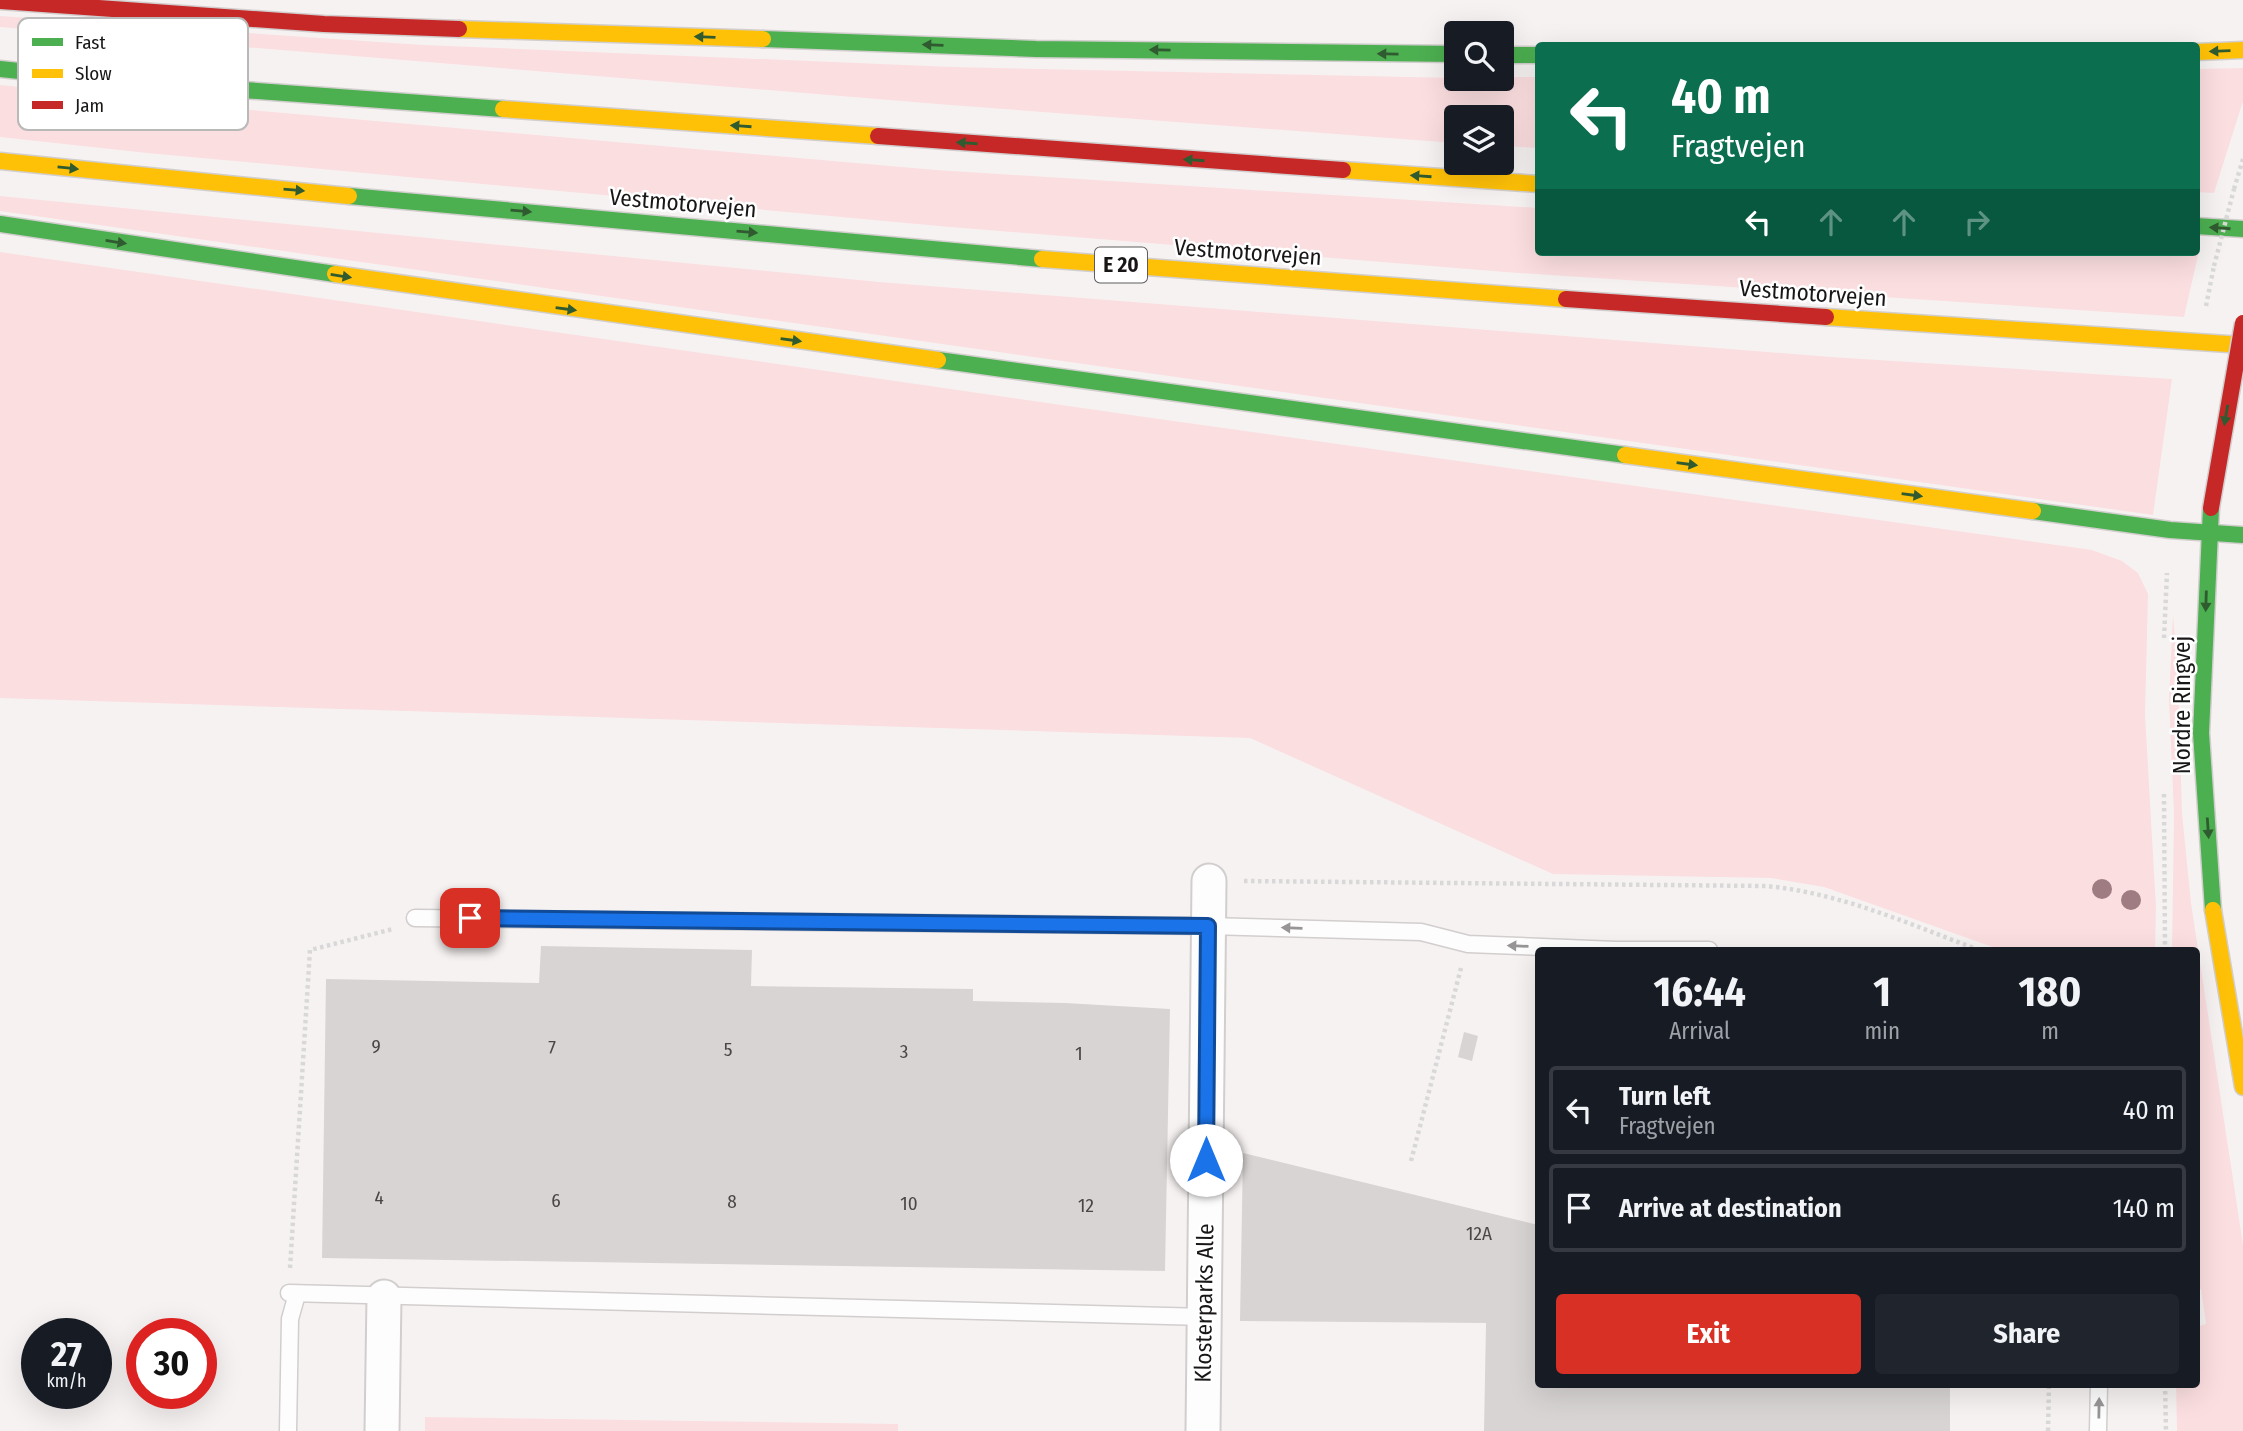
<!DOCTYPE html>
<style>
body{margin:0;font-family:"Fira Sans Condensed",sans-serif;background:#20242c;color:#f1f3f6;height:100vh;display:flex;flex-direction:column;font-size:26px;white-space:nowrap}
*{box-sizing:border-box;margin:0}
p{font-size:23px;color:#9ea1a6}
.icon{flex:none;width:38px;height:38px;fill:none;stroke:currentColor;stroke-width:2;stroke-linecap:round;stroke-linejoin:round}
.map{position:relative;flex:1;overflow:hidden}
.details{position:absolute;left:1535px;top:947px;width:665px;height:441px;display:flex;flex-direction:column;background:#171b24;border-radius:7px;box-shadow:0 7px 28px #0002}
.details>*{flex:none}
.guide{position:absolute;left:1535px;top:42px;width:665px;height:214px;border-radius:7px;box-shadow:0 7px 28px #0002;background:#0b6e4f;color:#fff;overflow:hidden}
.buttons{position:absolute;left:1444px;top:21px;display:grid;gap:14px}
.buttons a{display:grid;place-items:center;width:70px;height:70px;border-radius:7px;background:#171b24;box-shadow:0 7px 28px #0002;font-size:35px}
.speed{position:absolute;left:21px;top:1318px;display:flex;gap:14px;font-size:35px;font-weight:700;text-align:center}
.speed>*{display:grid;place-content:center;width:91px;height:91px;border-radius:50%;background:#171b24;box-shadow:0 7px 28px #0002;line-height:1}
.speed small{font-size:18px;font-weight:400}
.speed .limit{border:10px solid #d22;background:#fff;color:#111}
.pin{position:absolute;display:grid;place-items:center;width:60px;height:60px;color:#fff;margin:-30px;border-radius:14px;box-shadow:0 4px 10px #0006}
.me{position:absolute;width:77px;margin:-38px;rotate:0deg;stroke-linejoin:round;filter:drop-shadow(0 0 5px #0008)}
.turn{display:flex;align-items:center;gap:24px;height:147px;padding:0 21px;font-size:32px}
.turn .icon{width:91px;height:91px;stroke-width:2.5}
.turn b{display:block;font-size:49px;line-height:60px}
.lanes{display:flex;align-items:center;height:66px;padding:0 21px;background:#0003;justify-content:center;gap:35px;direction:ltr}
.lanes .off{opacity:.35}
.eta{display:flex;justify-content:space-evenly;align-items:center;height:119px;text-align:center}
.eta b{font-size:42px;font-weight:700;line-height:49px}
.action{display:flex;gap:14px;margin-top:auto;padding:14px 21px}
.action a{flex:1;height:80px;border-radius:7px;background:#d93025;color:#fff;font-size:28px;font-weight:700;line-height:80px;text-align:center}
.action a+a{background:#20242c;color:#f1f3f6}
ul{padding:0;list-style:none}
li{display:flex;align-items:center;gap:21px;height:88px;margin:0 14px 10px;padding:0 7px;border:4px solid #363941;border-radius:7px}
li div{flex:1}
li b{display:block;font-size:26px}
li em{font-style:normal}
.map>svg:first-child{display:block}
</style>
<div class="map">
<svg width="2243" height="1431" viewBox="0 0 2243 1431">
<rect width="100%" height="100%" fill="#f7f2f2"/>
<g fill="#fbdee0">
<path d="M 0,16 L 423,45 L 952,67 L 1502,79 L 1502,77 L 1538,77 L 1538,148 L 1502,146 L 1502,117 L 1456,117 L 1455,143 L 950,105 L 0,27 Z"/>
<path d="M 2243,68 L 2243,101 L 2214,193 L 2196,192 L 2196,69 Z"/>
<path d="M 0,85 L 261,111 L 936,170 L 1538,208 L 1538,252 L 2199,251 L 2184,317 L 1505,272 L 950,227 L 147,153 L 0,137 Z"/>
<path d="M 0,196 L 879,282 L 1831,357 L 2172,379 L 2153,515 L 0,211 Z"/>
<path d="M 0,252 L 1152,418 L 2092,550 L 2122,561 L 2138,573 L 2148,594 L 2145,715 L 2156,907 L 2155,950 L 2001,950 L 1824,887 L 1771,878 L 1553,874 L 1250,738 L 0,698 Z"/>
<path d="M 2173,615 L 2178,674 L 2182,813 L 2191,903 L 2243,1245 L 2243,1431 L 2177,1431 L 2176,1384 L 2196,1384 L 2196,1327 L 2206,1324 L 2201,1289 L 2196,1289 L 2196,950 L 2172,950 L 2174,814 L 2169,700 Z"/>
<path d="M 425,1417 L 898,1424 L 898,1431 L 425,1431 Z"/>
</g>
<g fill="#d8d4d4">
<path d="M 541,946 L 752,950 L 751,986 L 973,989 L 973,1001 L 1065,1003 L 1170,1009 L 1165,1271 L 322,1258 L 326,979 L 539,983 Z"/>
<path d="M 1464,1032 L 1478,1036 L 1472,1061 L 1458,1057 Z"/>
<path d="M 1243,1153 L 1538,1225 L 1538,1384 L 1950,1384 L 1950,1431 L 1484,1431 L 1486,1323 L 1240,1321 Z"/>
</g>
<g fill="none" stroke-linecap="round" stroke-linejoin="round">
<g stroke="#d2cece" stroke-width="19">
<g id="lane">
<path d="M 415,918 L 1208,926 L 1421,932 L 1468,944 L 1616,950 L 1709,950"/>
<path d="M 289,1293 L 1205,1317"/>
<path d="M 288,1431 L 290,1319 L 297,1294"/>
<path d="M 2098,1431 L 2099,1384"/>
</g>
</g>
<g stroke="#d2cece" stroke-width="37">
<g id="street">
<path d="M 382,1431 L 384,1297"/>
<path d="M 1203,1431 L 1209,881"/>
</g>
</g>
<g stroke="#d2cece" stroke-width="19">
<g id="fast">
<path d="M 763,39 L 1036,49 L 1456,54"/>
<path d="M 1502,55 L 1538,55"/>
<path d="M 0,69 L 94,79 L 503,109"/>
<path d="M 349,196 L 1042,259"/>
<path d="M 0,224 L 335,274"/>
<path d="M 2196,226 L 2243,229"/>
<path d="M 938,360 L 1625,455"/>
<path d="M 2211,508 L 2201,733 L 2213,910"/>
<path d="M 2033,511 L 2170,530 L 2243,535"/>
</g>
</g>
<g stroke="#d2cece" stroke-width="19">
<g id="slow">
<path d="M 459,29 L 763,39"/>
<path d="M 2196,52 L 2243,50"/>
<path d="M 503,109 L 878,136"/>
<path d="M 0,161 L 349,196"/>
<path d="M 1343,170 L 1538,184"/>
<path d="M 1042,259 L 1566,299"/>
<path d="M 335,274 L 938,360"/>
<path d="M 1826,317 L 2243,345"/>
<path d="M 1625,455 L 2033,511"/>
<path d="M 2213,910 L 2243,1087"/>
</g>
</g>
<g stroke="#d2cece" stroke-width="19">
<g id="jam">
<path d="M 0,1 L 324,24 L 459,29"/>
<path d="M 878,136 L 1343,170"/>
<path d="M 1566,299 L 1826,317"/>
</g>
</g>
<g stroke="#d9d8d8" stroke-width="4.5" stroke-dasharray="3.5 3.5" stroke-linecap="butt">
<path d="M 2234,189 L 2243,159"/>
<path d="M 2206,306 L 2214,266"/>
<path d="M 2164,638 L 2167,573"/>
<path d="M 2164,794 L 2165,950"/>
<path d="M 1244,881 L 1766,886 C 1841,893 1909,924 1979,950"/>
<path d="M 1411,1161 L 1461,968"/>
<path d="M 290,1268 L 310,950 L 393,929"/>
<path d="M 2165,1384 L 2166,1431"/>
<path d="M 2048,1431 L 2049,1384"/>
</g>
<use href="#lane" stroke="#fefdfd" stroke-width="16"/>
<use href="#street" stroke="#fefdfd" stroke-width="33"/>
<use href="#fast" stroke="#4caf50" stroke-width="16"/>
<use href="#slow" stroke="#ffc107" stroke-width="16"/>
<use href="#jam" stroke="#c62828" stroke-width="16"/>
<g stroke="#d2cece" stroke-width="19" stroke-linecap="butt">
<path id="jam-bridge" d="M 2211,508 L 2243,323"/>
</g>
<path stroke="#d9d8d8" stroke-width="4.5" stroke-dasharray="3.5 3.5" stroke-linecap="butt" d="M 2214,266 L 2234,189"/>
<use href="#jam-bridge" stroke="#c62828" stroke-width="16"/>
</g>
<g fill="#9f7c81">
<circle cx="2102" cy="889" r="10"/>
<circle cx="2131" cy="900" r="10"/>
</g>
<defs><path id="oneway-solid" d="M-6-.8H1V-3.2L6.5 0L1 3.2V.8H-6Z" transform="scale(1.75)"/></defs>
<g fill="#305b30">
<use href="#oneway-solid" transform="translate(705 37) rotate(-178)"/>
<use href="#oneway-solid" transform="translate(933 45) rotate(-178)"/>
<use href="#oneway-solid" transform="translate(1160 50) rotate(-179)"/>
<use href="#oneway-solid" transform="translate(2220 51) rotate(178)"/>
<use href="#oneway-solid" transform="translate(1388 54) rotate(-179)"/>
<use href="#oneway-solid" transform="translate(741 126) rotate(-176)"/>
<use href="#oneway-solid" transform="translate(967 143) rotate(-176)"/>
<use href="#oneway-solid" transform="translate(1194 160) rotate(-176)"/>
<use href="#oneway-solid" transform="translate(68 168) rotate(6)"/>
<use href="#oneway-solid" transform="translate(1421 176) rotate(-176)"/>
<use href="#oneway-solid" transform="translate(294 190) rotate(5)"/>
<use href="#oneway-solid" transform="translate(521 211) rotate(5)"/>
<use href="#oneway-solid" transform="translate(2220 228) rotate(-176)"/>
<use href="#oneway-solid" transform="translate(747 232) rotate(5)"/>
<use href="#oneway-solid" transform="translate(116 242) rotate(9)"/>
<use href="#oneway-solid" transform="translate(341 276) rotate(9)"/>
<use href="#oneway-solid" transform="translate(566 309) rotate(8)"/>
<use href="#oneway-solid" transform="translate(791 340) rotate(8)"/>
<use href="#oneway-solid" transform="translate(2226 415) rotate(100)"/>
<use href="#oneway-solid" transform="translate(1687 464) rotate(8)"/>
<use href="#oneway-solid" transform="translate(1912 495) rotate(8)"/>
<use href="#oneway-solid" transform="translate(2206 601) rotate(92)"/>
<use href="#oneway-solid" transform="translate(2208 828) rotate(86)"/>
</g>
<g fill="#979595">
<use href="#oneway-solid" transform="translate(1292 928) rotate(-178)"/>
<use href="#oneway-solid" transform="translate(1518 946) rotate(-178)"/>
<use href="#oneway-solid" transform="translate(2099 1408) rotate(-89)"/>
</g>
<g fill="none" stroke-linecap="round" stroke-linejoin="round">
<g stroke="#114b97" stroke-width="18">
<path id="route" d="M 470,918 L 1208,926 L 1206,1160"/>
</g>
<use href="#route" stroke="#1a73e8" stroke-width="12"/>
</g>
<g text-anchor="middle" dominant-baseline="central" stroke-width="5" stroke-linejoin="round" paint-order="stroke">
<g font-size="19" fill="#494646">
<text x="376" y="1046">9</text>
<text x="552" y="1047">7</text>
<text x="728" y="1049">5</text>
<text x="904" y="1051">3</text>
<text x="1079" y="1053">1</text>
<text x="379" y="1197">4</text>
<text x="556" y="1200">6</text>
<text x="732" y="1201">8</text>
<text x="909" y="1203">10</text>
<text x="1086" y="1205">12</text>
<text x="1479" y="1233">12A</text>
</g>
<rect fill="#fff" stroke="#5e5c5c" stroke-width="2" x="1095" y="247.5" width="52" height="35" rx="5"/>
<g font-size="21" font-weight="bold" fill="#191616">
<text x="1121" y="265">E 20</text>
</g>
<g font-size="23" fill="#191616" stroke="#fff">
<text transform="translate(683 203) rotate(5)">Vestmotorvejen</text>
<text transform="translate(1248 252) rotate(4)">Vestmotorvejen</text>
<text transform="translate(1813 293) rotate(4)">Vestmotorvejen</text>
<text transform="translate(2182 705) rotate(-90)">Nordre Ringvej</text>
<text transform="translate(1204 1303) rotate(-89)">Klosterparks Alle</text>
</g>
</g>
<rect x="18" y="18" width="230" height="112" rx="10" fill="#fff" stroke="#bab9b9" stroke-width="2"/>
<rect x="32" y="38" width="31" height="8" fill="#4caf50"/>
<rect x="32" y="69" width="31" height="9" fill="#ffc107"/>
<rect x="32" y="101" width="31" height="8" fill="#c62828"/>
<g font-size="19" fill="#191616">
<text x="75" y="49">Fast</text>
<text x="75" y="80">Slow</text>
<text x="75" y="112">Jam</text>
</g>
</svg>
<div class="buttons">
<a><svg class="icon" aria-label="search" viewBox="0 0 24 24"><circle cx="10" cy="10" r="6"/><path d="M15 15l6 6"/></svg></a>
<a><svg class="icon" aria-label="layers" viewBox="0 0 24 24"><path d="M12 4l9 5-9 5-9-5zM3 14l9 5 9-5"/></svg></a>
</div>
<div class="speed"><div>27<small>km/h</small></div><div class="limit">30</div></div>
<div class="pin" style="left:470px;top:918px;background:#d93025"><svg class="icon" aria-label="arrive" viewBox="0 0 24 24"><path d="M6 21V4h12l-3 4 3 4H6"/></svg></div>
<svg class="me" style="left:1206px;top:1160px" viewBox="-20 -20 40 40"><circle r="19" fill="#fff"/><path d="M0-13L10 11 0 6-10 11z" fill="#1a73e8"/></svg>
<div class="guide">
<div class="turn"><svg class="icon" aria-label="left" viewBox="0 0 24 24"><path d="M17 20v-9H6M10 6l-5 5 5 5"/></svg><div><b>40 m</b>Fragtvejen</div></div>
<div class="lanes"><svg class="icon" aria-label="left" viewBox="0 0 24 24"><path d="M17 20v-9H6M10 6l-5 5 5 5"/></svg><svg class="icon off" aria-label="ahead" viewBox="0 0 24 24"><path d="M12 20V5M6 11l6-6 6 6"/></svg><svg class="icon off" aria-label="ahead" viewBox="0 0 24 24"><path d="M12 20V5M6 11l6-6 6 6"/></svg><svg class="icon off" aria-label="right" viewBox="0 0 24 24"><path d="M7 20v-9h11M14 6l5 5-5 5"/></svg></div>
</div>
<section class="details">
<div class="eta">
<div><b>16:44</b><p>Arrival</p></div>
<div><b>1</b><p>min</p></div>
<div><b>180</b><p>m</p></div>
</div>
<ul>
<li><svg class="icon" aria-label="left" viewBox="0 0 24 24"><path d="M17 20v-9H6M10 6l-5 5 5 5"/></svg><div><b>Turn left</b><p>Fragtvejen</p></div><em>40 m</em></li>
<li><svg class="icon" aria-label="arrive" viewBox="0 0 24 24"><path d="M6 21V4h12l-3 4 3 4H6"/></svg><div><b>Arrive at destination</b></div><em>140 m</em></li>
</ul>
<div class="action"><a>Exit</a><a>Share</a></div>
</section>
</div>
